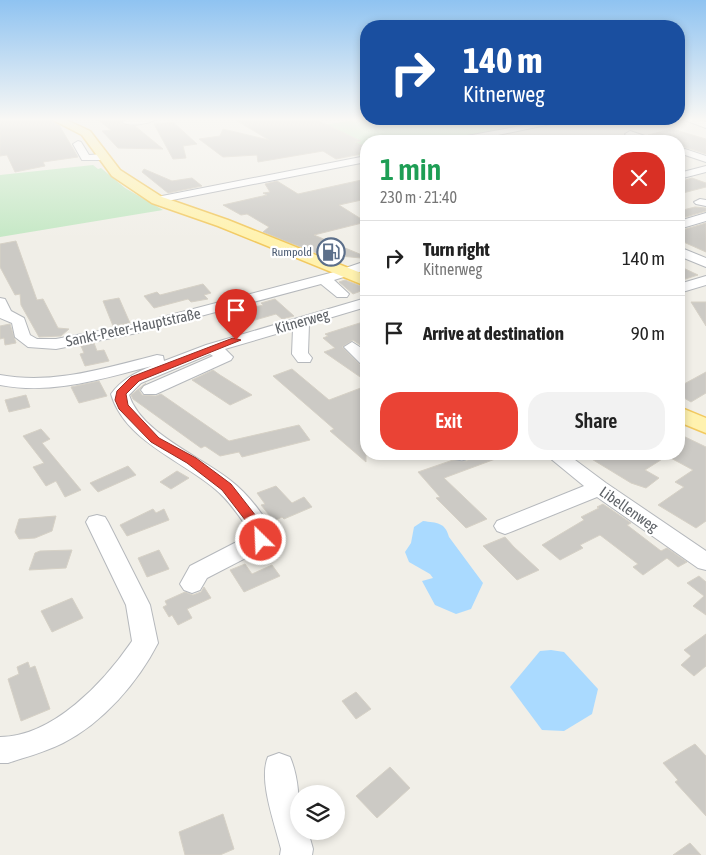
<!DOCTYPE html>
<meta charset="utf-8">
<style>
body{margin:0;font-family:"Asap Condensed",sans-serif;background:#f2f2f2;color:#222;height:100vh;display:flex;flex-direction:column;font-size:19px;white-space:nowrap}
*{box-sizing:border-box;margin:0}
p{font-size:16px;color:#767676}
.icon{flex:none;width:28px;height:28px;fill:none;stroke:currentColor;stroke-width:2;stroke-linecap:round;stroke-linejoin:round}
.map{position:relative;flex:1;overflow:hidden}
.panel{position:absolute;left:360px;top:135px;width:325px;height:325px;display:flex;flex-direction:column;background:#fff;border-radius:20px;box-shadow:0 2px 8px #0003}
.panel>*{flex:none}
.hud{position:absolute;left:360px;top:20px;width:325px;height:105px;border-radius:20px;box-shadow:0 2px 8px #0003;background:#1a4fa0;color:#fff;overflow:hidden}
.controls{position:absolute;left:290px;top:785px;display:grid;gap:10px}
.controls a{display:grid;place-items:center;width:55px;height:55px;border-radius:50%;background:#fff;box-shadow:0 2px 8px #0003;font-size:25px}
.pin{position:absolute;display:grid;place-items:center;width:42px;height:42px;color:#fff;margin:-51px -21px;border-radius:50% 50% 50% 0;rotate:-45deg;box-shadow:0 0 5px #0007}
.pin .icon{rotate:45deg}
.me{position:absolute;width:55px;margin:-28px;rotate:336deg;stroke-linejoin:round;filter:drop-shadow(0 0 4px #0008)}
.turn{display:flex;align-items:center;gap:18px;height:105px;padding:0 20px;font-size:22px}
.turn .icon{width:65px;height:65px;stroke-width:2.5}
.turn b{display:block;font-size:35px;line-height:42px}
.round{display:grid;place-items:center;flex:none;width:52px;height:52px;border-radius:20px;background:#f2f2f2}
.headline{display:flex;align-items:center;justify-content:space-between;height:85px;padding:0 20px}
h1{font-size:30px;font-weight:600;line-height:38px;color:#1e9e55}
.cta{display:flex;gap:10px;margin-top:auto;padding:10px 20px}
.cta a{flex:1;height:58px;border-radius:20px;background:#ea4335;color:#fff;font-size:20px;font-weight:600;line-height:58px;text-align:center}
.cta a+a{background:#f2f2f2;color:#222}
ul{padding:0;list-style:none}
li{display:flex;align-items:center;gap:15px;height:75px;padding:0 20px;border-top:1px solid #e0e0e0}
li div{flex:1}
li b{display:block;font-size:19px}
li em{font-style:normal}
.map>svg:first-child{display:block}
</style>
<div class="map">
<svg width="706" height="855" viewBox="0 0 706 855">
<rect width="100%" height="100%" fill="#f1efe8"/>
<g fill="#c5e8c5">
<path d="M 359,119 L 564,119 L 446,141 L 366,141 L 366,157 L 362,157 L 305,128 Z"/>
<path d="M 93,165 L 98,169 L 101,168 L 125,188 L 163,210 L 0,237 L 0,175 Z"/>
</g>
<g fill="#aadaff">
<path d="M 423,521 C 437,523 445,522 449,537 L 483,583 L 471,609 L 456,614 L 435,605 L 422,581 L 433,578 L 430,574 L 409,562 L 405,552 L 411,543 L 414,527 Z"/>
<path d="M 551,650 L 564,652 L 598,689 L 592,714 L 564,731 L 542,730 L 510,687 L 540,651 Z"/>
</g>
<g fill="#cccac5" stroke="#d6d1c6">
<path d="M 0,119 L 49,119 L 59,125 L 78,157 L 43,162 L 45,166 L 15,172 L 7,155 L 0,156 Z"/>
<path d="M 97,119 L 125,119 L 120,121 L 121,124 L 135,126 L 163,149 L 118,148 L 102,131 L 111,130 Z"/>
<path d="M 234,119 L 315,119 L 361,141 L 355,142 L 366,147 L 366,153 L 336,159 L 323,151 L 258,162 L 257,155 L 223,157 L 199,139 L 220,136 L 223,129 L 269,140 Z"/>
<path d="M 173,122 L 197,144 L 183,146 L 186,158 L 173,159 L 154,124 Z"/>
<path d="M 672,129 L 706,139 L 706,154 L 679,145 L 679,141 L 658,141 L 648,135 Z"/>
<path d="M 144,169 L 172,181 L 192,178 L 202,186 L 168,193 L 142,172 Z"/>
<path d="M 692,178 L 706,183 L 706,187 L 679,194 L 679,182 Z"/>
<path d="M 366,179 L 366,199 L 339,205 L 366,222 L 314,235 L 362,255 L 361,258 L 319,254 L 285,241 L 263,232 L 269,227 L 247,214 L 241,215 L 223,205 L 267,195 L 263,193 L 270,192 L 265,184 L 277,181 L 298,194 Z"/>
<path d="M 695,207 L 706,208 L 706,211 L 679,219 L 679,211 Z"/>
<path d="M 706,223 L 706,252 L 679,240 L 679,231 Z"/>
<path d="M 16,241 L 37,300 L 43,299 L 58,328 L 69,329 L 61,336 L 39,337 L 21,305 L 20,294 L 15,295 L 0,267 L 0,244 Z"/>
<path d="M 679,266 L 698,275 L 679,281 Z"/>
<path d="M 345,280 L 366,288 L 366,289 L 353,294 L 339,282 Z"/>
<path d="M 203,284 L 211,293 L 204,295 L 208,299 L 191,302 L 188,299 L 154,308 L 144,296 L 157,292 L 160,295 Z"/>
<path d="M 119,298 L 130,323 L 113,326 L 103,301 Z"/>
<path d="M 275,299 L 294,316 L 282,319 L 276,314 L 231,327 L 221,316 L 263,305 L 261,303 Z"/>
<path d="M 691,302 L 706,302 L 706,326 Z"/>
<path d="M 366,321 L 366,349 L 353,340 L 342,347 L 359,364 L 366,366 L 366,381 L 324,352 L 335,348 L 323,338 L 328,336 L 325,334 Z"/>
<path d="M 10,324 L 16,343 L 5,345 L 4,338 L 0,339 L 0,326 Z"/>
<path d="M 94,343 L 97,351 L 104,350 L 109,361 L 85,366 L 80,354 L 84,353 L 81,346 Z"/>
<path d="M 292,369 L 329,400 L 366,386 L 366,462 L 330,431 L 334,429 L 273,376 Z"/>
<path d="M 213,370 L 220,375 L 252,395 L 230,405 L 192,380 Z"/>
<path d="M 706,372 L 706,393 L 691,402 L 679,395 L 679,382 L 684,384 Z"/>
<path d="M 99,381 L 107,396 L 79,403 L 71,387 Z"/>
<path d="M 146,383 L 139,390 L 142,395 L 156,396 L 161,394 L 229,441 L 299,425 L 310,440 L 242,457 L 239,452 L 220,456 L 205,446 L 201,448 L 133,399 L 131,395 Z"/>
<path d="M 26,395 L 30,407 L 9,412 L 5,400 Z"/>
<path d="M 41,429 L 50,439 L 42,443 L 81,490 L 65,497 L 56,481 L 46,486 L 33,467 L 44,463 L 23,436 Z"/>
<path d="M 679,434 L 706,447 L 706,521 L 696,528 L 658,505 L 684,487 L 675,482 L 693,470 L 667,456 L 645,470 L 659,478 L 646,488 L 631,483 L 590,458 L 602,454 L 679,454 Z"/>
<path d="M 475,454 L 506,455 L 444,478 L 487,519 L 466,528 L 436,498 L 440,497 L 418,472 L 453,460 L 467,461 Z"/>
<path d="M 128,466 L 136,475 L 98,492 L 90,483 Z"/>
<path d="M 177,471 L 189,478 L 171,489 L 160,482 Z"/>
<path d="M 276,486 L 292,503 L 304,497 L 312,507 L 284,519 L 282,517 L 274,521 L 261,505 L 265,504 L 257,493 Z"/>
<path d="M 603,504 L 631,523 L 627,525 L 661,551 L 667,548 L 687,562 L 678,567 L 667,558 L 643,575 L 633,567 L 638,564 L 600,535 L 580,545 L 583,548 L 560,560 L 542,545 L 584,520 L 581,517 L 599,508 L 597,507 Z"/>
<path d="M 153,509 L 156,513 L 164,509 L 169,520 L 127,536 L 120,525 Z"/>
<path d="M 56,516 L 52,531 L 35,538 L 19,539 L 15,532 L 19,519 Z"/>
<path d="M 505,537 L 514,547 L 539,570 L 517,580 L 483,546 Z"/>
<path d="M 72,550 L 66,568 L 29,570 L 35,553 L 40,551 Z"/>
<path d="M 159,550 L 169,569 L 147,577 L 138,558 Z"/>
<path d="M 245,564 L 252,574 L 272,565 L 280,576 L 244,592 L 230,570 Z"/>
<path d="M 699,576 L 706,582 L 706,615 L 693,606 L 704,596 L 687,583 Z"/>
<path d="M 204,587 L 211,598 L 187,609 L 192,618 L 178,625 L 172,615 L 169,617 L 163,607 L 167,605 L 165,601 L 185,592 L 193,595 L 201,592 Z"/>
<path d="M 72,598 L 83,618 L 52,632 L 41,611 Z"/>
<path d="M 706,634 L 706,666 L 694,676 L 681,665 L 691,656 L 684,650 Z"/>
<path d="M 28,662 L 30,668 L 35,666 L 50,709 L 21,721 L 8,679 L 19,674 L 17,667 Z"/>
<path d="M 356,692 L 371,709 L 356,719 L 342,701 Z"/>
<path d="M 695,744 L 706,756 L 706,816 L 675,782 L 678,780 L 663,763 Z"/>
<path d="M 390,767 L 410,788 L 377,818 L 356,796 Z"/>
<path d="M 223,814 L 234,849 L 220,855 L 185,855 L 179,832 Z"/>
<path d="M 690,843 L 701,855 L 673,855 Z"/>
</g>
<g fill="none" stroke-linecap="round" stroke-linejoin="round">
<g stroke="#b5b8bc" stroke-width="2">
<g id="minor">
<path d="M 130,119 L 156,119 C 149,124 129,127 122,122 Z"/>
<path d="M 558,119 L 575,119 L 469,141 L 451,141 L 456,138 Z"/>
<path d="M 682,119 L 695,119 L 706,122 L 706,128 Z"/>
<path d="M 630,131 L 654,139 L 656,141 L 642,141 L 627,136 L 625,134 Z"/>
<path d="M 78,141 L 81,142 L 89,155 L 104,154 L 109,157 L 104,160 L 82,160 L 73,144 Z"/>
<path d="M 679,147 L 706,156 L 706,162 L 679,153 Z"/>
<path d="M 366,156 L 366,162 L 157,203 L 151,200 L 157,197 Z"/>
<path d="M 706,166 L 706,172 L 679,179 L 679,173 Z"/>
<path d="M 700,199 L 706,200 L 706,206 L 696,204 L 694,202 Z"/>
<path d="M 706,213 L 706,221 L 679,229 L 679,221 Z"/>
<path d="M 679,247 L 706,258 L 706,267 L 679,256 Z"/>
<path d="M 366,261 L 366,270 L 334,280 L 349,294 L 347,297 L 337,297 L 321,284 L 137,333 L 56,349 L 28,347 L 15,337 L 12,323 L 0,318 L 0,298 L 5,299 L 11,311 L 24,318 L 30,335 L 37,339 L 56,339 L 136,324 L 334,272 Z"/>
<path d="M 706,276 L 706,285 L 679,293 L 679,284 Z"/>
<path d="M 366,298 L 366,307 L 309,324 L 308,353 L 312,358 L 310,362 L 298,362 L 292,354 L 293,329 L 225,349 L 233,357 L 231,360 L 156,394 L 144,394 L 141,390 L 144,386 L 213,356 L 210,354 L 141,383 L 129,395 C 141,433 200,456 230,480 C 247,493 263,514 274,533 L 269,546 L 207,578 L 200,590 L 192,593 L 184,590 L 180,584 L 190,566 L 252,534 C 240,518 230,501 215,489 C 181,460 124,440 111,394 C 122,379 135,373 152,366 C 101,379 53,395 0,385 L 0,375 C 54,385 105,368 157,355 L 163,356 L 164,361 L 206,345 Z"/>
<path d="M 352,342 L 366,351 L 366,364 L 360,363 L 344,347 Z"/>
<path d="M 452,454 L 473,454 C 468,461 462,461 454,459 Z"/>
<path d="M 545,454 L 567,454 L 606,483 L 706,551 L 706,570 L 698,568 L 597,497 L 513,531 L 505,534 L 497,531 L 494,526 L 497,521 L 584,486 Z"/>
<path d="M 97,515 L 105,517 L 108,522 L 150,605 L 158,643 C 138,682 103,723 63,743 C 45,752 26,757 8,763 L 0,763 L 0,737 C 53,737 104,682 132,641 L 126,605 L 86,522 L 89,517 Z"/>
<path d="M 279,753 L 290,757 C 300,780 299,806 299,831 L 308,831 L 313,849 L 312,855 L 280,855 L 281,849 C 275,824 258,780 268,757 Z"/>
</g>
</g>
<g stroke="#f2c960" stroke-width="3">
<g id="major">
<path d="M 51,119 L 64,119 L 90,131 L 120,170 L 162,197 L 228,220 L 366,275 L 366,286 L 218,226 L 152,203 L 112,176 L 82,135 Z"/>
<path d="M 679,407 L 706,418 L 706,433 L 679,422 Z"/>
</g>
</g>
<use href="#minor" fill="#fff" fill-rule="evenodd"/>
<use href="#major" fill="#fff2af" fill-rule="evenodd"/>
</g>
<linearGradient id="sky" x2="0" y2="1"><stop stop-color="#8fc3f1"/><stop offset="0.5" stop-color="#f9f8f5"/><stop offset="1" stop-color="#f9f8f5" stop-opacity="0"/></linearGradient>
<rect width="706" height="239" fill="url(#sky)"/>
<path fill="#ea4335" stroke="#982c22" d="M 233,338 L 241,340 L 139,381 L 126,394 L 128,405 L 159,438 L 196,458 L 231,484 L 270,534 L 266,544 L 257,544 L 255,540 L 256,534 L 222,490 L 187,463 L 151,442 L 119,409 L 115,400 L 117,391 L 131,377 Z"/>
<defs>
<g id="fuel-ring" transform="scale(1.4375)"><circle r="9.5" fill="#fff" stroke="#5c6f8a" stroke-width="1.5"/><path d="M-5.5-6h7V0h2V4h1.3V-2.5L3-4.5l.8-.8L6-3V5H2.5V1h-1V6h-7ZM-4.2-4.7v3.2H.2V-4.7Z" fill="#5c6f8a"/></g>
</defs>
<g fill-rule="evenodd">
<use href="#fuel-ring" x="331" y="252"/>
</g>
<g text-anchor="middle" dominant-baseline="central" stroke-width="4.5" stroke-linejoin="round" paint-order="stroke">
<g font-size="12" fill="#4e5e75" stroke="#fff" text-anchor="end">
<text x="312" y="252">Rumpold</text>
</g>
<g font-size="15" fill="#5f6368" stroke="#fff">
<text transform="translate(302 321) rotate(-16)">Kitnerweg</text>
<text transform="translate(133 327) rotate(-12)">Sankt-Peter-Hauptstraße</text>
<text transform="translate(629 509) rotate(35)">Libellenweg</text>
</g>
</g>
</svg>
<div class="controls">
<a><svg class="icon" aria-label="layers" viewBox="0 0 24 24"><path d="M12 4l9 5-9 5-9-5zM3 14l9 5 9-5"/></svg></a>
</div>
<div class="pin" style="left:236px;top:340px;background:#d93025"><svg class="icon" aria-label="arrive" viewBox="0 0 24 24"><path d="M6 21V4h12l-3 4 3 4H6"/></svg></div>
<svg class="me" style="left:261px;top:540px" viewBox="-20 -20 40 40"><circle r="17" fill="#ea4335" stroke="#fff" stroke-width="3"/><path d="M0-11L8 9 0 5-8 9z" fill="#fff"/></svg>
<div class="hud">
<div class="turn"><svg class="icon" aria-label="right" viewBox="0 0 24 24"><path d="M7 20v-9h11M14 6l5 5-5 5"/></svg><div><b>140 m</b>Kitnerweg</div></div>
</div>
<section class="panel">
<div class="headline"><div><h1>1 min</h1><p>230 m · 21:40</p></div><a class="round" style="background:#d93025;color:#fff"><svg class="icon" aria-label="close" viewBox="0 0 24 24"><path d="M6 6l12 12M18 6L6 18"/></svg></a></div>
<ul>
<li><svg class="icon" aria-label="right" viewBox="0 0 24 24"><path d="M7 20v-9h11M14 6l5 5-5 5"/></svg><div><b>Turn right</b><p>Kitnerweg</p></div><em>140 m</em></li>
<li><svg class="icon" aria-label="arrive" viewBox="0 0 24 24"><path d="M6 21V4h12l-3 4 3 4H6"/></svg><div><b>Arrive at destination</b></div><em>90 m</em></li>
</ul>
<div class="cta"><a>Exit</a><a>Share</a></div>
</section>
</div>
